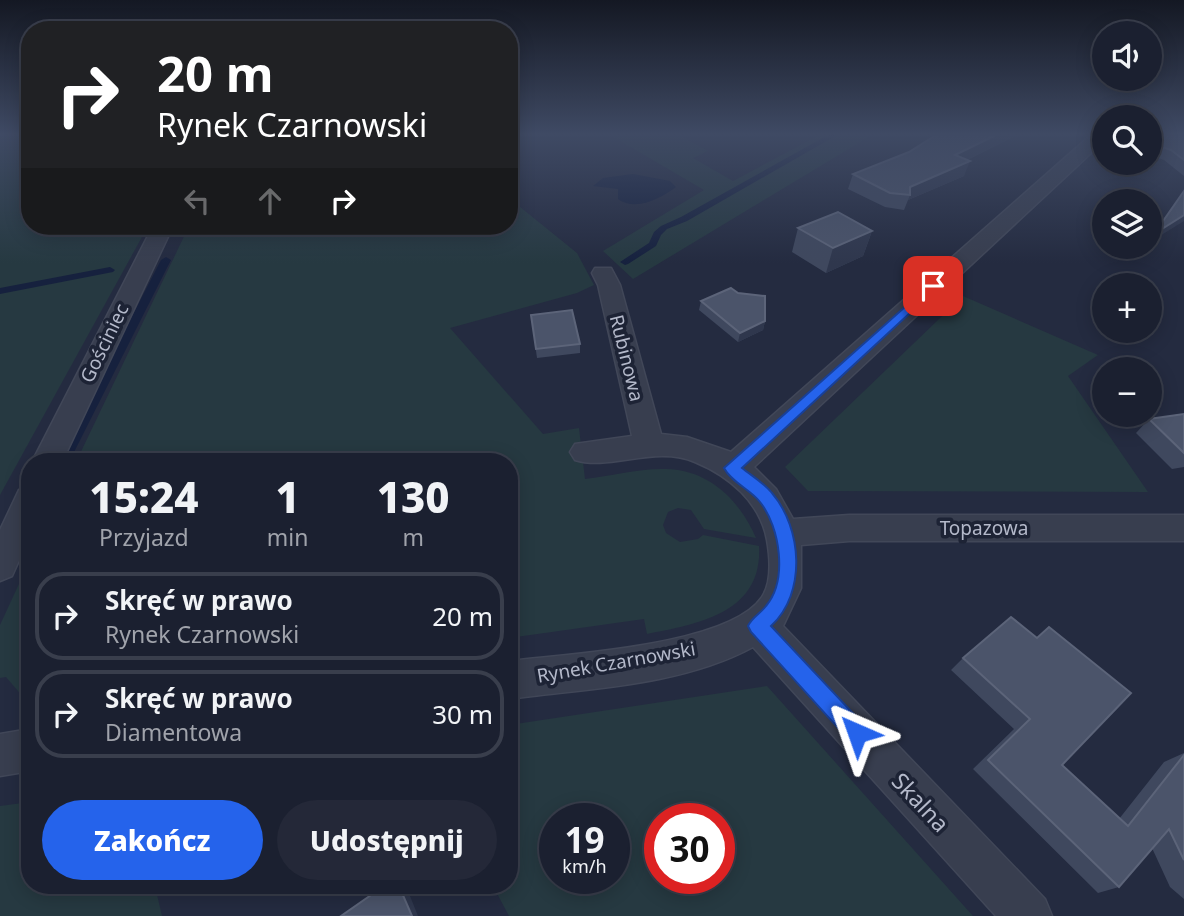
<!DOCTYPE html>
<html lang="pl">
<meta charset="utf-8">
<style>
body{margin:0;font-family:"Noto Sans",sans-serif;background:#242838;color:#f1f3f6;height:100vh;display:flex;flex-direction:column;font-size:26px;white-space:nowrap}
*{box-sizing:border-box;margin:0}
p{font-size:23px;color:#a0a3ab}
.icon{flex:none;width:38px;height:38px;fill:none;stroke:currentColor;stroke-width:2;stroke-linecap:round;stroke-linejoin:round}
.map{position:relative;flex:1;overflow:hidden}
.details{position:absolute;left:21px;top:453px;width:497px;height:441px;display:flex;flex-direction:column;background:#1b2030;border-radius:28px;box-shadow:0 4px 18px #0003,0 0 0 2px #393e4c}
.details>*{flex:none}
.top-card{position:absolute;left:21px;top:21px;width:497px;height:214px;border-radius:28px;box-shadow:0 4px 18px #0003,0 0 0 2px #393e4c;background:#202124;color:#fff;overflow:hidden}
.tools{position:absolute;left:1092px;top:21px;display:grid;gap:14px}
.tools a{display:grid;place-items:center;width:70px;height:70px;border-radius:50%;background:#1b2030;box-shadow:0 4px 18px #0003,0 0 0 2px #393e4c;font-size:35px}
.speed{position:absolute;left:539px;top:803px;display:flex;gap:14px;font-size:35px;font-weight:700;text-align:center}
.speed>*{display:grid;place-content:center;width:91px;height:91px;border-radius:50%;background:#1b2030;box-shadow:0 4px 18px #0003,0 0 0 2px #393e4c;line-height:1}
.speed small{font-size:18px;font-weight:400}
.speed .limit{border:10px solid #d22;background:#fff;color:#111}
.pin{position:absolute;display:grid;place-items:center;width:60px;height:60px;color:#fff;margin:-30px;border-radius:14px;box-shadow:0 4px 10px #0006}
.me{position:absolute;width:77px;margin:-38px;rotate:317deg;stroke-linejoin:round;filter:drop-shadow(0 0 5px #0008)}
.turn{display:flex;align-items:center;gap:24px;height:147px;padding:0 21px;font-size:32px}
.turn .icon{width:91px;height:91px;stroke-width:2.5}
.turn b{display:block;font-size:49px;line-height:60px}
.lanes{display:flex;align-items:center;height:66px;padding:0 21px;background:#0003;justify-content:center;gap:35px;direction:ltr}
.lanes .off{opacity:.35}
.eta{display:flex;justify-content:space-evenly;align-items:center;height:119px;text-align:center}
.eta b{font-size:42px;font-weight:800;line-height:49px}
.action{display:flex;gap:14px;margin-top:auto;padding:14px 21px}
.action a{flex:1;height:80px;border-radius:42px;background:#2563eb;color:#fff;font-size:28px;font-weight:800;line-height:80px;text-align:center}
.action a+a{background:#242838;color:#f1f3f6}
ul{padding:0;list-style:none}
li{display:flex;align-items:center;gap:21px;height:88px;margin:0 14px 10px;padding:0 7px;border:4px solid #393e4c;border-radius:28px}
li div{flex:1}
li b{display:block;font-size:26px}
li em{font-style:normal}
.map>svg:first-child{display:block}
</style>
<div class="map">
<svg width="1184" height="916" viewBox="0 0 1184 916">
<rect width="100%" height="100%" fill="#242b40"/>
<g fill="#263941" fill-rule="evenodd">
<path d="M 0,135 L 30,135 L 30,226 L 148,226 L 0,495 Z"/>
<path d="M 610,135 L 679,135 L 708,151 L 693,158 L 733,181 L 819,135 L 872,135 L 633,279 L 603,251 L 704,190 Z"/>
<path d="M 509,198 L 577,253 L 594,285 L 577,293 L 450,328 L 543,434 L 579,428 L 585,479 C 611,476 640,468 666,469 C 710,470 740,501 756,538 L 704,529 L 691,510 L 678,508 L 668,512 L 663,525 L 666,533 L 680,542 L 698,539 L 703,535 L 759,546 C 763,613 698,624 647,634 L 644,619 L 509,638 L 509,462 L 76,462 L 189,226 L 509,226 Z"/>
<path d="M 963,296 L 1098,355 L 1068,376 L 1148,492 L 808,491 L 785,467 Z"/>
<path d="M 30,560 L 30,705 L 6,677 L 0,678 L 0,625 Z"/>
<path d="M 767,686 L 973,916 L 509,916 L 493,886 L 509,886 L 509,725 ZM 555,819 L 614,819 L 614,878 L 555,878 ZM 660,819 L 719,819 L 719,878 L 660,878 Z"/>
<path d="M 30,802 L 30,886 L 155,886 L 162,916 L 0,916 L 0,806 Z"/>
</g>
<path fill="#16213e" d="M 633,174 L 670,181 L 676,187 C 661,198 636,212 618,199 L 618,189 L 593,186 L 603,178 Z"/>
<g fill="none" stroke-linecap="round" stroke-linejoin="round">
<g fill="#16213e" fill-rule="evenodd">
<path d="M 828,135 L 837,135 L 687,221 L 667,229 L 661,235 L 656,246 L 628,264 L 625,265 L 620,262 L 649,243 L 654,232 L 661,226 L 681,217 Z"/>
<path d="M 166,257 L 171,260 L 69,462 L 57,462 L 161,260 Z"/>
<path d="M 110,267 L 115,270 L 113,272 L 0,294 L 0,288 Z"/>
</g>
<g stroke="#414758" stroke-width="3">
<g id="street">
<path d="M 1091,135 L 1104,135 L 1104,141 L 754,467 L 776,489 L 793,519 L 849,515 L 1184,515 L 1184,541 L 849,541 L 801,545 L 801,588 L 783,626 L 1045,899 L 1052,916 L 996,916 L 753,647 C 681,686 589,688 509,699 L 509,661 C 566,654 729,646 762,597 C 772,582 770,557 767,540 C 760,502 729,476 695,462 C 655,445 610,471 575,460 L 570,452 L 575,444 L 632,436 L 598,285 L 592,273 L 595,268 L 611,268 L 620,285 L 661,434 L 687,437 L 731,452 Z"/>
<path d="M 153,226 L 173,226 L 62,462 L 32,462 Z"/>
<path d="M 30,487 L 30,536 L 12,576 L 0,581 L 0,530 L 19,490 Z"/>
<path d="M 30,729 L 30,771 L 0,776 L 0,734 Z"/>
</g>
</g>
<use href="#street" fill="#383e4f" fill-rule="evenodd"/>
</g>
<g fill="#3f485e">
<path d="M 1017,135 L 967,160 L 964,176 L 908,200 L 904,210 L 885,207 L 848,189 L 853,174 Z"/>
<path d="M 1150,135 L 1184,135 L 1184,176 L 1164,160 L 1150,155 Z"/>
<path d="M 798,228 L 872,231 L 863,256 L 826,273 L 792,252 Z"/>
<path d="M 701,301 L 765,321 L 763,330 L 738,342 L 699,310 Z"/>
<path d="M 531,315 L 580,344 L 580,353 L 537,358 Z"/>
<path d="M 1184,414 L 1184,467 L 1172,469 L 1136,433 L 1149,419 Z"/>
<path d="M 1011,617 L 1062,765 L 1119,819 L 1164,762 L 1184,753 L 1184,899 L 1170,887 L 1152,848 L 1119,887 L 1098,893 L 973,769 L 1014,729 L 951,670 L 963,658 Z"/>
</g>
<g fill="#2f374d">
<path d="M 996,135 L 1017,135 L 949,169 L 955,155 Z"/>
<path d="M 970,161 L 964,176 L 908,200 L 910,195 L 910,187 Z"/>
<path d="M 1184,215 L 1184,221 L 1150,242 L 1150,239 L 1154,234 Z"/>
<path d="M 872,231 L 863,256 L 826,273 L 833,248 Z"/>
<path d="M 765,321 L 763,330 L 738,342 L 740,333 Z"/>
<path d="M 399,886 L 406,886 L 418,916 L 412,916 Z"/>
</g>
<g fill="#4b546a" stroke="#5c6479" stroke-width="2">
<path d="M 936,135 L 996,135 L 955,155 L 970,161 L 910,187 L 910,195 L 890,193 L 853,174 L 909,152 Z"/>
<path d="M 1152,135 L 1184,135 L 1184,160 L 1171,150 L 1150,143 L 1157,138 Z"/>
<path d="M 1184,191 L 1184,215 L 1154,234 Z"/>
<path d="M 838,212 L 872,231 L 833,248 L 798,228 Z"/>
<path d="M 731,288 L 738,293 L 765,296 L 765,321 L 740,333 L 701,301 Z"/>
<path d="M 572,310 L 580,344 L 536,349 L 531,315 Z"/>
<path d="M 1184,414 L 1184,453 L 1149,419 Z"/>
<path d="M 1011,617 L 1037,638 L 1049,627 L 1131,693 L 1062,765 L 1128,826 L 1184,755 L 1184,860 L 1169,829 L 1119,887 L 988,760 L 1030,719 L 963,658 Z"/>
<path d="M 384,886 L 399,886 L 412,916 L 341,916 Z"/>
</g>
<linearGradient id="sky" x2="0" y2="1"><stop stop-color="#141823"/><stop offset="0.51" stop-color="#3f4a64"/><stop offset="1" stop-color="#3f4a64" stop-opacity="0"/></linearGradient>
<rect width="1184" height="263" fill="url(#sky)"/>
<path fill="#2563eb" stroke="#184099" stroke-width="2" d="M 933,282 L 937,283 L 937,288 L 742,468 C 752,476 764,483 772,493 C 802,528 807,593 771,626 L 864,725 L 868,733 L 864,740 L 857,744 L 849,740 L 751,632 L 748,626 C 752,617 760,614 766,606 C 788,580 780,527 760,502 C 750,489 732,483 724,468 Z"/>
<g text-anchor="middle" dominant-baseline="central" stroke-width="7" stroke-linejoin="round" paint-order="stroke">
<g font-size="19" fill="#b4b9ca" stroke="#1d2335">
<text transform="translate(104 343) rotate(-64)">Gościniec</text>
<text transform="translate(627 358) rotate(76)">Rubinowa</text>
<text x="984" y="528">Topazowa</text>
<text transform="translate(616 662) rotate(-10)">Rynek Czarnowski</text>
</g>
<g font-size="23" fill="#b4b9ca" stroke="#1d2335">
<text transform="translate(921 802) rotate(47)">Skalna</text>
</g>
</g>
</svg>
<div class="tools">
<a><svg class="icon" aria-label="sound" viewBox="0 0 24 24"><path d="M4 9h4l5-4v14l-5-4H4zM17 9q2 3 0 6"/></svg></a>
<a><svg class="icon" aria-label="search" viewBox="0 0 24 24"><circle cx="10" cy="10" r="6"/><path d="M15 15l6 6"/></svg></a>
<a><svg class="icon" aria-label="layers" viewBox="0 0 24 24"><path d="M12 4l9 5-9 5-9-5zM3 14l9 5 9-5"/></svg></a>
<a>+</a>
<a>−</a>
</div>
<div class="speed"><div>19<small>km/h</small></div><div class="limit">30</div></div>
<div class="pin" style="left:933px;top:286px;background:#d93025"><svg class="icon" aria-label="arrive" viewBox="0 0 24 24"><path d="M6 21V4h12l-3 4 3 4H6"/></svg></div>
<svg class="me" style="left:857px;top:733px" viewBox="-20 -20 40 40"><path d="M0-17L14 15 0 8-14 15z" fill="#2563eb" stroke="#fff" stroke-width="4"/></svg>
<div class="top-card">
<div class="turn"><svg class="icon" aria-label="right" viewBox="0 0 24 24"><path d="M7 20v-9h11M14 6l5 5-5 5"/></svg><div><b>20 m</b>Rynek Czarnowski</div></div>
<div class="lanes"><svg class="icon off" aria-label="left" viewBox="0 0 24 24"><path d="M17 20v-9H6M10 6l-5 5 5 5"/></svg><svg class="icon off" aria-label="ahead" viewBox="0 0 24 24"><path d="M12 20V5M6 11l6-6 6 6"/></svg><svg class="icon" aria-label="right" viewBox="0 0 24 24"><path d="M7 20v-9h11M14 6l5 5-5 5"/></svg></div>
</div>
<section class="details">
<div class="eta">
<div><b>15:24</b><p>Przyjazd</p></div>
<div><b>1</b><p>min</p></div>
<div><b>130</b><p>m</p></div>
</div>
<ul>
<li><svg class="icon" aria-label="right" viewBox="0 0 24 24"><path d="M7 20v-9h11M14 6l5 5-5 5"/></svg><div><b>Skręć w prawo</b><p>Rynek Czarnowski</p></div><em>20 m</em></li>
<li><svg class="icon" aria-label="right" viewBox="0 0 24 24"><path d="M7 20v-9h11M14 6l5 5-5 5"/></svg><div><b>Skręć w prawo</b><p>Diamentowa</p></div><em>30 m</em></li>
</ul>
<div class="action"><a>Zakończ</a><a>Udostępnij</a></div>
</section>
</div>
